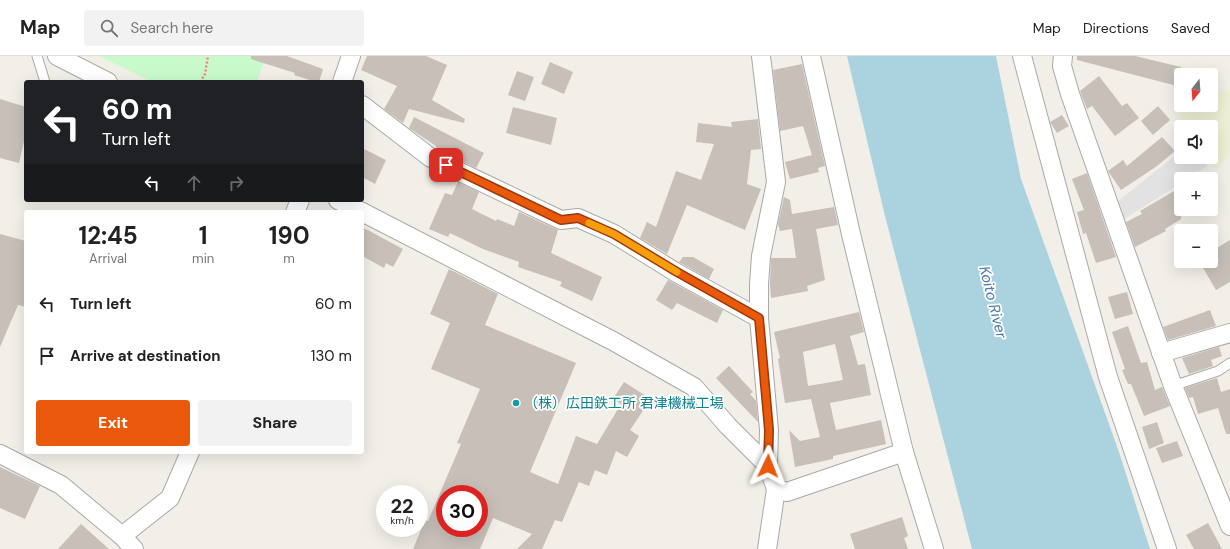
<!DOCTYPE html>
<meta charset="utf-8">
<style>
body{margin:0;font-family:"DM Sans","Noto Sans JP",sans-serif;background:#f2f2f2;color:#222;height:100vh;display:flex;flex-direction:column;font-size:15px;white-space:nowrap}
*{box-sizing:border-box;margin:0}
p{font-size:13px;color:#767676}
.icon{flex:none;width:22px;height:22px;fill:none;stroke:currentColor;stroke-width:2;stroke-linecap:round;stroke-linejoin:round}
.map{position:relative;flex:1;overflow:hidden}
.panel{position:absolute;left:24px;top:154px;width:340px;height:244px;display:flex;flex-direction:column;background:#fff;border-radius:4px;box-shadow:0 4px 16px #0002}
.panel>*{flex:none}
.banner{position:absolute;left:24px;top:24px;width:340px;height:122px;border-radius:4px;box-shadow:0 4px 16px #0002;background:#202124;color:#fff;overflow:hidden}
.needle{width:26px;rotate:197deg}
.fabs{position:absolute;left:1174px;top:12px;display:grid;gap:8px}
.fabs a{display:grid;place-items:center;width:44px;height:44px;border-radius:4px;background:#fff;box-shadow:0 4px 16px #0002;font-size:20px}
.speed{position:absolute;left:376px;top:429px;display:flex;gap:8px;font-size:20px;font-weight:700;text-align:center}
.speed>*{display:grid;place-content:center;width:52px;height:52px;border-radius:50%;background:#fff;box-shadow:0 4px 16px #0002;line-height:1}
.speed small{font-size:10px;font-weight:400}
.speed .limit{border:6px solid #d22;background:#fff;color:#111}
.pin{position:absolute;display:grid;place-items:center;width:34px;height:34px;color:#fff;margin:-17px;border-radius:8px;box-shadow:0 2px 6px #0006}
.me{position:absolute;width:44px;margin:-22px;rotate:2deg;stroke-linejoin:round;filter:drop-shadow(0 0 3px #0008)}
.turn{display:flex;align-items:center;gap:14px;height:84px;padding:0 12px;font-size:18px}
.turn .icon{width:52px;height:52px;stroke-width:2.5}
.turn b{display:block;font-size:28px;line-height:34px}
.lanes{display:flex;align-items:center;height:38px;padding:0 12px;background:#0003;justify-content:center;gap:20px;direction:ltr}
.lanes .off{opacity:.35}
.eta{display:flex;justify-content:space-evenly;align-items:center;height:68px;text-align:center}
.eta b{font-size:24px;font-weight:700;line-height:28px}
.action{display:flex;gap:8px;margin-top:auto;padding:8px 12px}
.action a{flex:1;height:46px;border-radius:4px;background:#ea580c;color:#fff;font-size:16px;font-weight:700;line-height:46px;text-align:center}
.action a+a{background:#f2f2f2;color:#222}
ul{padding:0;list-style:none}
li{display:flex;align-items:center;gap:12px;height:52px;padding:0 12px}
li div{flex:1}
li b{display:block;font-size:15px}
li em{font-style:normal}
header{display:flex;align-items:center;gap:24px;box-sizing:border-box;height:56px;padding:0 20px;background:#fff;border-bottom:1px solid #e0e0e0}
header strong{font-size:19px}
nav{display:flex;gap:22px;margin-inline-start:auto;font-size:14px}
.search{width:280px;height:36px;background:#f2f2f2;display:flex;align-items:center;gap:10px;box-sizing:border-box;padding:0 14px;border-radius:4px;color:#767676;font-size:15px}
.map>svg:first-child{display:block}
</style>
<header>
<strong>Map</strong>
<div class="search"><svg class="icon" aria-label="search" viewBox="0 0 24 24"><circle cx="10" cy="10" r="6"/><path d="M15 15l6 6"/></svg>Search here</div>
<nav><a>Map</a><a>Directions</a><a>Saved</a></nav>
</header>
<div class="map">
<svg width="1230" height="493" viewBox="0 0 1230 493">
<rect width="100%" height="100%" fill="#f2efe9"/>
<path fill="#eef0d5" d="M 1211,32 L 1230,36 L 1230,95 L 1218,114 L 1213,112 L 1204,101 L 1211,101 L 1211,71 L 1181,71 L 1181,72 L 1175,65 L 1188,49 L 1211,49 Z"/>
<path fill="#c8facc" d="M 99,0 L 266,0 L 257,26 L 152,26 Z"/>
<path fill="#e2e2e2" d="M 1181,95 L 1181,101 L 1201,101 L 1207,110 L 1187,123 L 1181,123 L 1181,127 L 1123,164 L 1117,146 Z"/>
<path fill="#aad3df" d="M 847,0 L 996,0 L 1021,123 L 1119,396 L 1150,493 L 972,493 L 885,160 Z"/>
<g fill="#c7bfb8" fill-rule="evenodd">
<path d="M 251,0 L 287,0 L 323,13 L 319,26 L 316,26 L 294,19 L 295,17 L 251,3 Z"/>
<path d="M 367,0 L 426,0 L 447,9 L 432,44 L 465,63 L 464,67 L 409,53 L 403,67 L 384,53 L 397,30 L 361,14 Z"/>
<path d="M 1077,0 L 1135,0 L 1181,11 L 1181,31 L 1077,4 Z"/>
<path d="M 550,6 L 573,16 L 564,38 L 541,28 Z"/>
<path d="M 802,8 L 825,110 L 818,112 L 819,116 L 790,123 L 785,106 L 812,99 L 803,70 L 780,75 L 773,14 Z"/>
<path d="M 517,15 L 534,21 L 525,45 L 508,39 Z"/>
<path d="M 1099,20 L 1122,50 L 1127,47 L 1139,62 L 1115,80 L 1092,50 L 1087,53 L 1080,35 Z"/>
<path d="M 0,43 L 26,51 L 26,77 L 19,107 L 0,102 Z"/>
<path d="M 1158,50 L 1170,64 L 1153,79 L 1141,65 Z"/>
<path d="M 513,51 L 557,62 L 551,89 L 506,77 Z"/>
<path d="M 1062,59 L 1069,70 L 1057,77 L 1050,66 Z"/>
<path d="M 414,61 L 484,97 L 476,112 L 437,93 L 436,90 L 409,72 Z"/>
<path d="M 758,63 L 761,93 L 751,94 L 747,128 L 761,133 L 745,174 L 687,149 L 667,198 L 640,182 L 647,166 L 656,171 L 676,115 L 701,124 L 714,88 L 696,86 L 698,67 L 732,71 L 731,66 Z"/>
<path d="M 1162,81 L 1175,95 L 1157,110 L 1121,134 L 1108,115 L 1123,104 L 1127,110 Z"/>
<path d="M 362,92 L 386,104 L 375,128 L 362,121 Z"/>
<path d="M 1087,117 L 1116,201 L 1096,207 L 1086,177 L 1083,178 L 1077,156 L 1084,154 L 1072,123 Z"/>
<path d="M 458,126 L 479,136 L 472,153 L 496,165 L 497,163 L 514,170 L 519,156 L 558,174 L 551,197 L 602,221 L 592,245 L 560,230 L 562,226 L 518,211 L 519,206 L 483,193 L 450,177 L 448,181 L 429,173 L 445,137 L 452,139 Z"/>
<path d="M 1181,131 L 1181,163 L 1165,173 L 1166,175 L 1135,191 L 1126,166 L 1142,158 L 1140,155 Z"/>
<path d="M 784,141 L 790,144 L 792,158 L 834,151 L 838,169 L 816,173 L 825,224 L 807,230 L 808,235 L 771,242 L 770,229 L 771,202 L 796,202 L 792,173 L 780,175 L 778,168 Z"/>
<path d="M 362,171 L 403,193 L 393,211 L 386,207 L 384,212 L 362,200 Z"/>
<path d="M 0,178 L 26,185 L 26,251 L 18,249 L 0,291 Z"/>
<path d="M 1230,184 L 1230,226 L 1216,234 L 1199,205 L 1219,205 L 1212,195 Z"/>
<path d="M 683,201 L 693,201 L 714,213 L 709,223 L 679,206 Z"/>
<path d="M 449,213 L 498,238 L 485,269 L 576,307 L 530,416 L 558,428 L 576,380 L 597,388 L 621,348 L 613,343 L 624,326 L 651,343 L 630,374 L 639,380 L 627,401 L 616,395 L 607,419 L 595,414 L 589,430 L 579,426 L 562,466 L 555,464 L 542,493 L 517,493 L 532,478 L 493,462 L 480,493 L 413,493 L 425,464 L 428,465 L 461,388 L 457,387 L 480,333 L 431,313 L 450,267 L 430,258 ZM 445,438 L 479,438 L 479,472 L 445,472 Z"/>
<path d="M 668,224 L 723,254 L 717,267 L 677,247 L 672,254 L 656,244 Z"/>
<path d="M 1127,236 L 1133,258 L 1115,263 L 1108,241 Z"/>
<path d="M 1210,254 L 1216,270 L 1168,284 L 1163,271 Z"/>
<path d="M 859,256 L 864,276 L 850,280 L 858,309 L 865,308 L 871,339 L 830,347 L 836,374 L 881,364 L 886,388 L 833,400 L 833,403 L 795,411 L 789,374 L 800,385 L 820,381 L 811,343 L 785,347 L 778,303 L 780,302 L 774,276 ZM 835,288 L 843,324 L 808,330 L 803,296 Z"/>
<path d="M 1128,270 L 1141,307 L 1147,306 L 1155,334 L 1162,331 L 1170,350 L 1144,360 L 1131,328 L 1128,328 L 1122,314 L 1125,313 L 1112,276 Z"/>
<path d="M 1219,291 L 1222,300 L 1211,304 L 1213,310 L 1189,318 L 1182,302 Z"/>
<path d="M 729,310 L 753,336 L 750,338 L 756,345 L 758,366 L 716,322 Z"/>
<path d="M 1217,322 L 1221,336 L 1230,333 L 1230,378 L 1226,378 L 1218,352 L 1198,358 L 1193,341 L 1189,342 L 1185,332 Z"/>
<path d="M 1157,366 L 1164,387 L 1149,393 L 1142,371 Z"/>
<path d="M 1177,385 L 1183,400 L 1162,407 L 1156,392 Z"/>
<path d="M 0,411 L 40,430 L 25,463 L 0,452 Z"/>
<path d="M 902,461 L 908,480 L 904,482 L 908,493 L 855,493 L 850,478 Z"/>
<path d="M 1208,467 L 1222,493 L 1194,493 L 1186,479 Z"/>
<path d="M 81,468 L 109,493 L 58,493 Z"/>
</g>
<g fill="none" stroke-linecap="round" stroke-linejoin="round">
<g stroke="#a9a9a9" stroke-width="11">
<g id="service">
<path d="M 37,0 L 45,26"/>
<path d="M 1173,330 L 1218,315 L 1230,307"/>
</g>
</g>
<g stroke="#a9a9a9" stroke-width="20">
<g id="minor">
<path d="M 57,0 L 108,26"/>
<path d="M 761,0 L 776,126 L 761,200 L 759,229 L 759,262 L 769,374 L 768,410 L 776,433 L 767,493"/>
<path d="M 811,0 L 851,178 L 904,396 L 934,493"/>
<path d="M 1022,0 L 1108,321 L 1167,493"/>
<path d="M 1063,0 L 1062,10 L 1070,38 L 1173,330 L 1230,470"/>
<path d="M 342,26 L 351,0"/>
<path d="M 362,49 L 431,102 L 561,164 L 578,162 L 614,178 L 677,217 L 759,262"/>
<path d="M 338,144 L 362,156"/>
<path d="M 295,156 L 300,144"/>
<path d="M 362,156 L 613,285 L 694,331 L 728,370 L 768,410"/>
<path d="M 1161,297 L 1230,277"/>
<path d="M 0,398 L 61,429 L 122,480 L 134,493"/>
<path d="M 776,433 L 787,436 L 904,396"/>
<path d="M 122,480 L 170,442 L 190,396"/>
</g>
</g>
<path stroke="#fa8072" stroke-width="2.5" stroke-dasharray="2 2" stroke-linecap="butt" d="M 200,26 L 205,18 L 208,0"/>
<use href="#service" stroke="#fff" stroke-width="9"/>
<use href="#minor" stroke="#fff" stroke-width="18"/>
</g>
<g fill="none" stroke-linecap="round" stroke-linejoin="round">
<g stroke="#983908" stroke-width="10">
<path id="route" d="M 446,109 L 561,164 L 578,162 L 614,178 L 677,216 L 759,262 L 769,374 L 768,410"/>
</g>
<use href="#route" stroke="#ea580c" stroke-width="7"/>
<path stroke="#f59e0b" stroke-width="7" d="M 589,167 L 614,178 L 677,216"/>
</g>
<circle fill="#0f9aa8" stroke="#fff" stroke-width="1.5" cx="516" cy="347" r="4"/>
<g text-anchor="middle" dominant-baseline="central" stroke-width="3.5" stroke-linejoin="round" paint-order="stroke">
<g font-size="14" fill="#0d838f" stroke="#fff" text-anchor="start">
<text x="524" y="347">（株）広田鉄工所 君津機械工場</text>
</g>
<g font-size="15" font-style="italic" fill="#4a7aab" stroke="#fff">
<text transform="translate(993 246) rotate(76)">Koito River</text>
</g>
</g>
</svg>
<div class="fabs">
<a><svg class="needle" viewBox="-14 -14 28 28"><path d="M0-13l5 13h-10z" fill="#e53935"/><path d="M0 13l5-13h-10z" fill="#767676"/></svg></a>
<a><svg class="icon" aria-label="sound" viewBox="0 0 24 24"><path d="M4 9h4l5-4v14l-5-4H4zM17 9q2 3 0 6"/></svg></a>
<a>+</a>
<a>−</a>
</div>
<div class="speed"><div>22<small>km/h</small></div><div class="limit">30</div></div>
<div class="pin" style="left:446px;top:109px;background:#d93025"><svg class="icon" aria-label="arrive" viewBox="0 0 24 24"><path d="M6 21V4h12l-3 4 3 4H6"/></svg></div>
<svg class="me" style="left:768px;top:410px" viewBox="-20 -20 40 40"><path d="M0-17L14 15 0 8-14 15z" fill="#ea580c" stroke="#fff" stroke-width="4"/></svg>
<div class="banner">
<div class="turn"><svg class="icon" aria-label="left" viewBox="0 0 24 24"><path d="M17 20v-9H6M10 6l-5 5 5 5"/></svg><div><b>60 m</b>Turn left</div></div>
<div class="lanes"><svg class="icon" aria-label="left" viewBox="0 0 24 24"><path d="M17 20v-9H6M10 6l-5 5 5 5"/></svg><svg class="icon off" aria-label="ahead" viewBox="0 0 24 24"><path d="M12 20V5M6 11l6-6 6 6"/></svg><svg class="icon off" aria-label="right" viewBox="0 0 24 24"><path d="M7 20v-9h11M14 6l5 5-5 5"/></svg></div>
</div>
<section class="panel">
<div class="eta">
<div><b>12:45</b><p>Arrival</p></div>
<div><b>1</b><p>min</p></div>
<div><b>190</b><p>m</p></div>
</div>
<ul>
<li><svg class="icon" aria-label="left" viewBox="0 0 24 24"><path d="M17 20v-9H6M10 6l-5 5 5 5"/></svg><div><b>Turn left</b></div><em>60 m</em></li>
<li><svg class="icon" aria-label="arrive" viewBox="0 0 24 24"><path d="M6 21V4h12l-3 4 3 4H6"/></svg><div><b>Arrive at destination</b></div><em>130 m</em></li>
</ul>
<div class="action"><a>Exit</a><a>Share</a></div>
</section>
</div>
